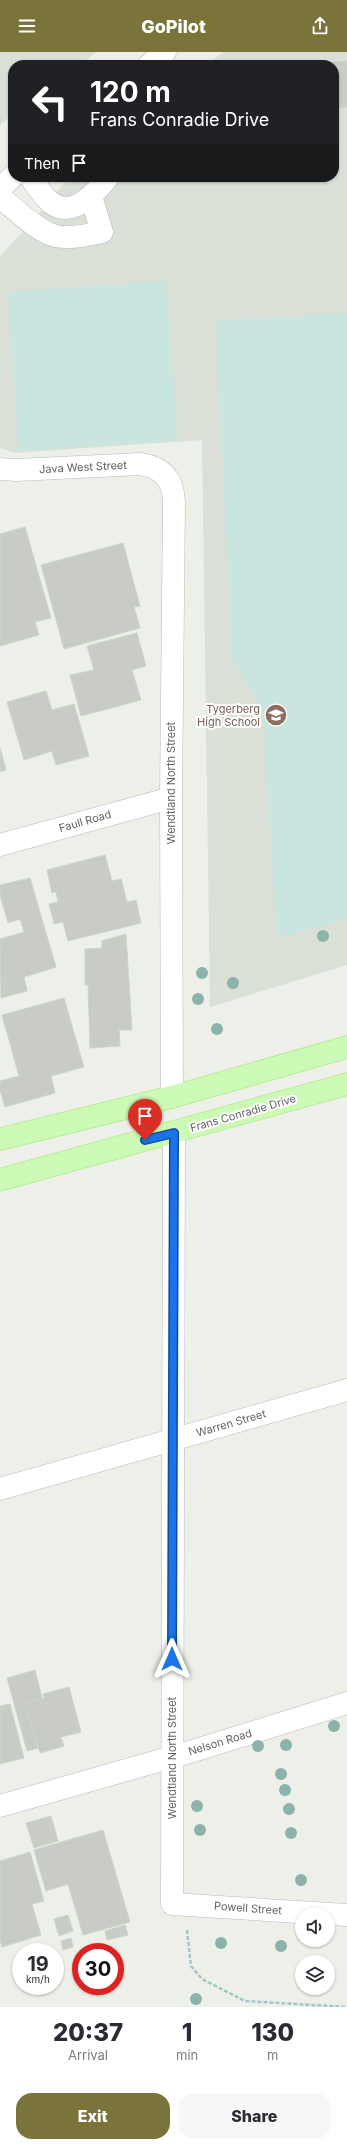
<!DOCTYPE html>
<style>
body{margin:0;font-family:Inter,sans-serif;background:#f7f7f7;color:#2b2b33;height:100vh;display:flex;flex-direction:column;font-size:15px;white-space:nowrap}
*{box-sizing:border-box;margin:0}
p{font-size:13px;color:#7c7c81}
.icon{flex:none;width:22px;height:22px;fill:none;stroke:currentColor;stroke-width:2;stroke-linecap:round;stroke-linejoin:round}
.map{position:relative;height:1955px;overflow:hidden}
.details{display:flex;flex-direction:column;background:#fff;flex:1}
.details>*{flex:none}
.banner{position:absolute;left:8px;top:8px;width:331px;height:122px;border-radius:16px;box-shadow:0 1px 3px #0004;background:#202124;color:#fff;overflow:hidden}
.buttons{position:absolute;left:295px;top:1855px;display:grid;gap:8px}
.buttons a{display:grid;place-items:center;width:40px;height:40px;border-radius:50%;background:#fff;box-shadow:0 1px 3px #0004;font-size:20px}
.speed{position:absolute;left:12px;top:1891px;display:flex;gap:8px;font-size:20px;font-weight:700;text-align:center}
.speed>*{display:grid;place-content:center;width:52px;height:52px;border-radius:50%;background:#fff;box-shadow:0 1px 3px #0004;line-height:1}
.speed small{font-size:10px;font-weight:400}
.speed .limit{border:6px solid #d22;background:#fff;color:#111}
.pin{position:absolute;display:grid;place-items:center;width:34px;height:34px;color:#fff;margin:-41px -17px;border-radius:50% 50% 50% 0;rotate:-45deg;box-shadow:0 0 4px #0007}
.pin .icon{rotate:45deg}
.me{position:absolute;width:44px;margin:-22px;rotate:0deg;stroke-linejoin:round;filter:drop-shadow(0 0 3px #0008)}
.turn{display:flex;align-items:center;gap:14px;height:84px;padding:0 16px;font-size:18px}
.turn .icon{width:52px;height:52px;stroke-width:2.5}
.turn b{display:block;font-size:28px;line-height:34px}
.then{display:flex;align-items:center;height:38px;padding:0 16px;background:#0003;gap:8px;font-size:15px}
.eta{display:flex;justify-content:space-evenly;align-items:center;height:68px;text-align:center}
.eta b{font-size:24px;font-weight:800;line-height:28px}
.cta{display:flex;gap:8px;margin-top:auto;padding:8px 16px}
.cta a{flex:1;height:46px;border-radius:16px;background:#7a743b;color:#fff;font-size:16px;font-weight:800;line-height:46px;text-align:center}
.cta a+a{background:#f7f7f7;color:#2b2b33}
header{display:flex;justify-content:space-between;align-items:center;height:52px;padding:0 16px;background:#7a743b;color:#fff;font-size:18px;font-weight:800}
.map>svg:first-child{display:block}
</style>
<header><svg class="icon" aria-label="menu" viewBox="0 0 24 24"><path d="M4 6h16M4 12h16M4 18h16"/></svg>GoPilot<svg class="icon" aria-label="share" viewBox="0 0 24 24"><path d="M12 15V3M7 8l5-5 5 5M5 13v7h14v-7"/></svg></header>
<div class="map">
<svg width="347" height="1955" viewBox="0 0 347 1955">
<rect width="100%" height="100%" fill="#ecf0e9"/>
<g fill="#dbe0d7">
<path d="M 0,0 L 97,0 L 79,13 L 13,13 L 13,62 L 0,73 Z"/>
<path d="M 223,0 L 347,0 L 347,913 L 210,955 L 202,388 L 15,401 L 0,396 L 0,204 L 32,170 L 66,129 L 72,125 L 334,125 L 334,13 L 207,13 Z"/>
</g>
<g fill="#c8e5e0">
<path d="M 166,229 L 177,388 L 19,399 L 8,240 Z"/>
<path d="M 347,261 L 347,867 L 277,885 L 263,658 L 232,606 L 216,269 Z"/>
</g>
<g fill="#c8ccc5" stroke="#ced5c7">
<path d="M 347,9 L 347,55 L 334,56 L 334,13 L 284,13 Z"/>
<path d="M 25,475 L 51,566 L 35,570 L 39,583 L 0,594 L 0,482 Z"/>
<path d="M 123,491 L 140,554 L 134,555 L 140,576 L 64,597 L 41,513 Z"/>
<path d="M 137,581 L 146,614 L 132,618 L 141,648 L 81,664 L 70,623 L 94,618 L 87,594 Z"/>
<path d="M 46,639 L 52,658 L 74,652 L 89,704 L 56,713 L 52,699 L 24,708 L 7,650 Z"/>
<path d="M 0,696 L 6,718 L 0,720 Z"/>
<path d="M 105,803 L 112,829 L 121,827 L 127,850 L 136,848 L 141,871 L 68,889 L 63,870 L 54,872 L 49,852 L 58,850 L 56,840 L 52,841 L 47,818 Z"/>
<path d="M 30,826 L 56,915 L 24,925 L 27,939 L 1,946 L 0,887 L 24,880 L 20,867 L 8,871 L 0,843 L 0,833 Z"/>
<path d="M 126,882 L 132,978 L 119,978 L 120,994 L 90,996 L 88,933 L 85,933 L 85,897 L 102,896 L 102,889 Z"/>
<path d="M 64,946 L 84,1015 L 51,1024 L 55,1041 L 5,1055 L 0,1038 L 0,1029 L 19,1024 L 2,963 Z"/>
<path d="M 35,1618 L 42,1646 L 25,1651 L 38,1696 L 27,1699 L 7,1626 Z"/>
<path d="M 69,1635 L 81,1680 L 61,1685 L 64,1694 L 40,1701 L 25,1651 L 44,1646 L 43,1642 Z"/>
<path d="M 10,1652 L 24,1706 L 0,1712 L 0,1654 Z"/>
<path d="M 51,1764 L 58,1789 L 34,1796 L 26,1771 Z"/>
<path d="M 103,1778 L 130,1870 L 83,1883 L 68,1832 L 46,1839 L 34,1798 Z"/>
<path d="M 30,1800 L 44,1849 L 32,1852 L 41,1883 L 2,1895 L 0,1888 L 0,1809 Z"/>
<path d="M 68,1863 L 73,1879 L 59,1884 L 54,1867 Z"/>
<path d="M 125,1873 L 128,1883 L 107,1888 L 105,1879 Z"/>
<path d="M 71,1886 L 73,1895 L 63,1898 L 61,1889 Z"/>
</g>
<g fill="none" stroke-linecap="round" stroke-linejoin="round">
<g stroke="#bbb8bd" stroke-width="23">
<g id="minor">
<path d="M 149,13 L 165,0"/>
<path d="M 30,125 C 36,133 42,143 50,150 C 71,168 96,141 108,125"/>
<path d="M 0,137 L 13,124"/>
<path d="M 0,145 C 14,156 39,181 56,184 C 71,187 87,183 102,180 L 91,145"/>
<path d="M 0,417 L 17,418 L 140,412 C 162,415 173,427 174,450 L 171,746 L 172,1045"/>
<path d="M 0,793 L 171,746"/>
<path d="M 174,1081 L 172,1852 L 347,1863"/>
<path d="M 0,1437 L 347,1338"/>
<path d="M 0,1754 L 193,1699 L 347,1651"/>
</g>
</g>
<g stroke="#a3e66c" stroke-width="23">
<g id="major">
<path d="M 0,1087 L 172,1045 L 347,995"/>
<path d="M 0,1128 L 347,1032"/>
</g>
</g>
<path stroke="#a3c4c9" stroke-width="2.5" stroke-dasharray="4 2" stroke-linecap="butt" d="M 187,1878 L 191,1914 L 202,1927 L 245,1949 L 347,1955"/>
<use href="#minor" stroke="#fff" stroke-width="22"/>
<use href="#major" stroke="#ccf9b5" stroke-width="22"/>
</g>
<g fill="#8cb3ab">
<circle cx="323" cy="884" r="6"/>
<circle cx="202" cy="921" r="6"/>
<circle cx="233" cy="931" r="6"/>
<circle cx="198" cy="947" r="6"/>
<circle cx="217" cy="977" r="6"/>
<circle cx="334" cy="1674" r="6"/>
<circle cx="286" cy="1693" r="6"/>
<circle cx="258" cy="1694" r="6"/>
<circle cx="281" cy="1722" r="6"/>
<circle cx="285" cy="1738" r="6"/>
<circle cx="197" cy="1754" r="6"/>
<circle cx="289" cy="1757" r="6"/>
<circle cx="200" cy="1778" r="6"/>
<circle cx="291" cy="1781" r="6"/>
<circle cx="301" cy="1828" r="6"/>
<circle cx="221" cy="1891" r="6"/>
<circle cx="281" cy="1894" r="6"/>
<circle cx="196" cy="1947" r="6"/>
</g>
<g fill="none" stroke-linecap="round" stroke-linejoin="round">
<g stroke="#114b97" stroke-width="10">
<path id="route" d="M 145,1088 L 174,1081 L 172,1607"/>
</g>
<use href="#route" stroke="#1a73e8" stroke-width="7"/>
</g>
<defs>
<g id="school-disc" transform="scale(1.15)"><circle r="9.5" fill="#8d6e63" stroke="#fff"/><path d="M0-5L7-2L0 1L-7-2ZM-4 1L0 2.5L4 1V4Q0 6-4 4Z" fill="#fff"/></g>
</defs>
<g fill-rule="evenodd">
<use href="#school-disc" x="276" y="663"/>
</g>
<g text-anchor="middle" dominant-baseline="central" stroke-width="4" stroke-linejoin="round" paint-order="stroke">
<g font-size="11" fill="#636067" stroke="#fff">
<text transform="translate(83 415) rotate(-3)">Java West Street</text>
<text transform="translate(171 731) rotate(-90)">Wendtland North Street</text>
<text transform="translate(85 769) rotate(-16)">Faull Road</text>
<text transform="translate(243 1061) rotate(-16)">Frans Conradie Drive</text>
<text transform="translate(231 1371) rotate(-16)">Warren Street</text>
<text transform="translate(220 1690) rotate(-17)">Nelson Road</text>
<text transform="translate(172 1706) rotate(-90)">Wendtland North Street</text>
<text transform="translate(248 1856) rotate(4)">Powell Street</text>
</g>
<g font-size="11" fill="#785e54" stroke="#fff" text-anchor="end">
<text x="260" y="657">Tygerberg<tspan x="260" dy="13">High School</tspan></text>
</g>
</g>
</svg>
<div class="buttons">
<a><svg class="icon" aria-label="sound" viewBox="0 0 24 24"><path d="M4 9h4l5-4v14l-5-4H4zM17 9q2 3 0 6"/></svg></a>
<a><svg class="icon" aria-label="layers" viewBox="0 0 24 24"><path d="M12 4l9 5-9 5-9-5zM3 14l9 5 9-5"/></svg></a>
</div>
<div class="speed"><div>19<small>km/h</small></div><div class="limit">30</div></div>
<div class="pin" style="left:145px;top:1088px;background:#d93025"><svg class="icon" aria-label="arrive" viewBox="0 0 24 24"><path d="M6 21V4h12l-3 4 3 4H6"/></svg></div>
<svg class="me" style="left:172px;top:1607px" viewBox="-20 -20 40 40"><path d="M0-17L14 15 0 8-14 15z" fill="#1a73e8" stroke="#fff" stroke-width="4"/></svg>
<div class="banner">
<div class="turn"><svg class="icon" aria-label="left" viewBox="0 0 24 24"><path d="M17 20v-9H6M10 6l-5 5 5 5"/></svg><div><b>120 m</b>Frans Conradie Drive</div></div>
<div class="then">Then<svg class="icon" aria-label="arrive" viewBox="0 0 24 24"><path d="M6 21V4h12l-3 4 3 4H6"/></svg></div>
</div>
</div>
<section class="details">
<div class="eta">
<div><b>20:37</b><p>Arrival</p></div>
<div><b>1</b><p>min</p></div>
<div><b>130</b><p>m</p></div>
</div>
<div class="cta"><a>Exit</a><a>Share</a></div>
</section>
